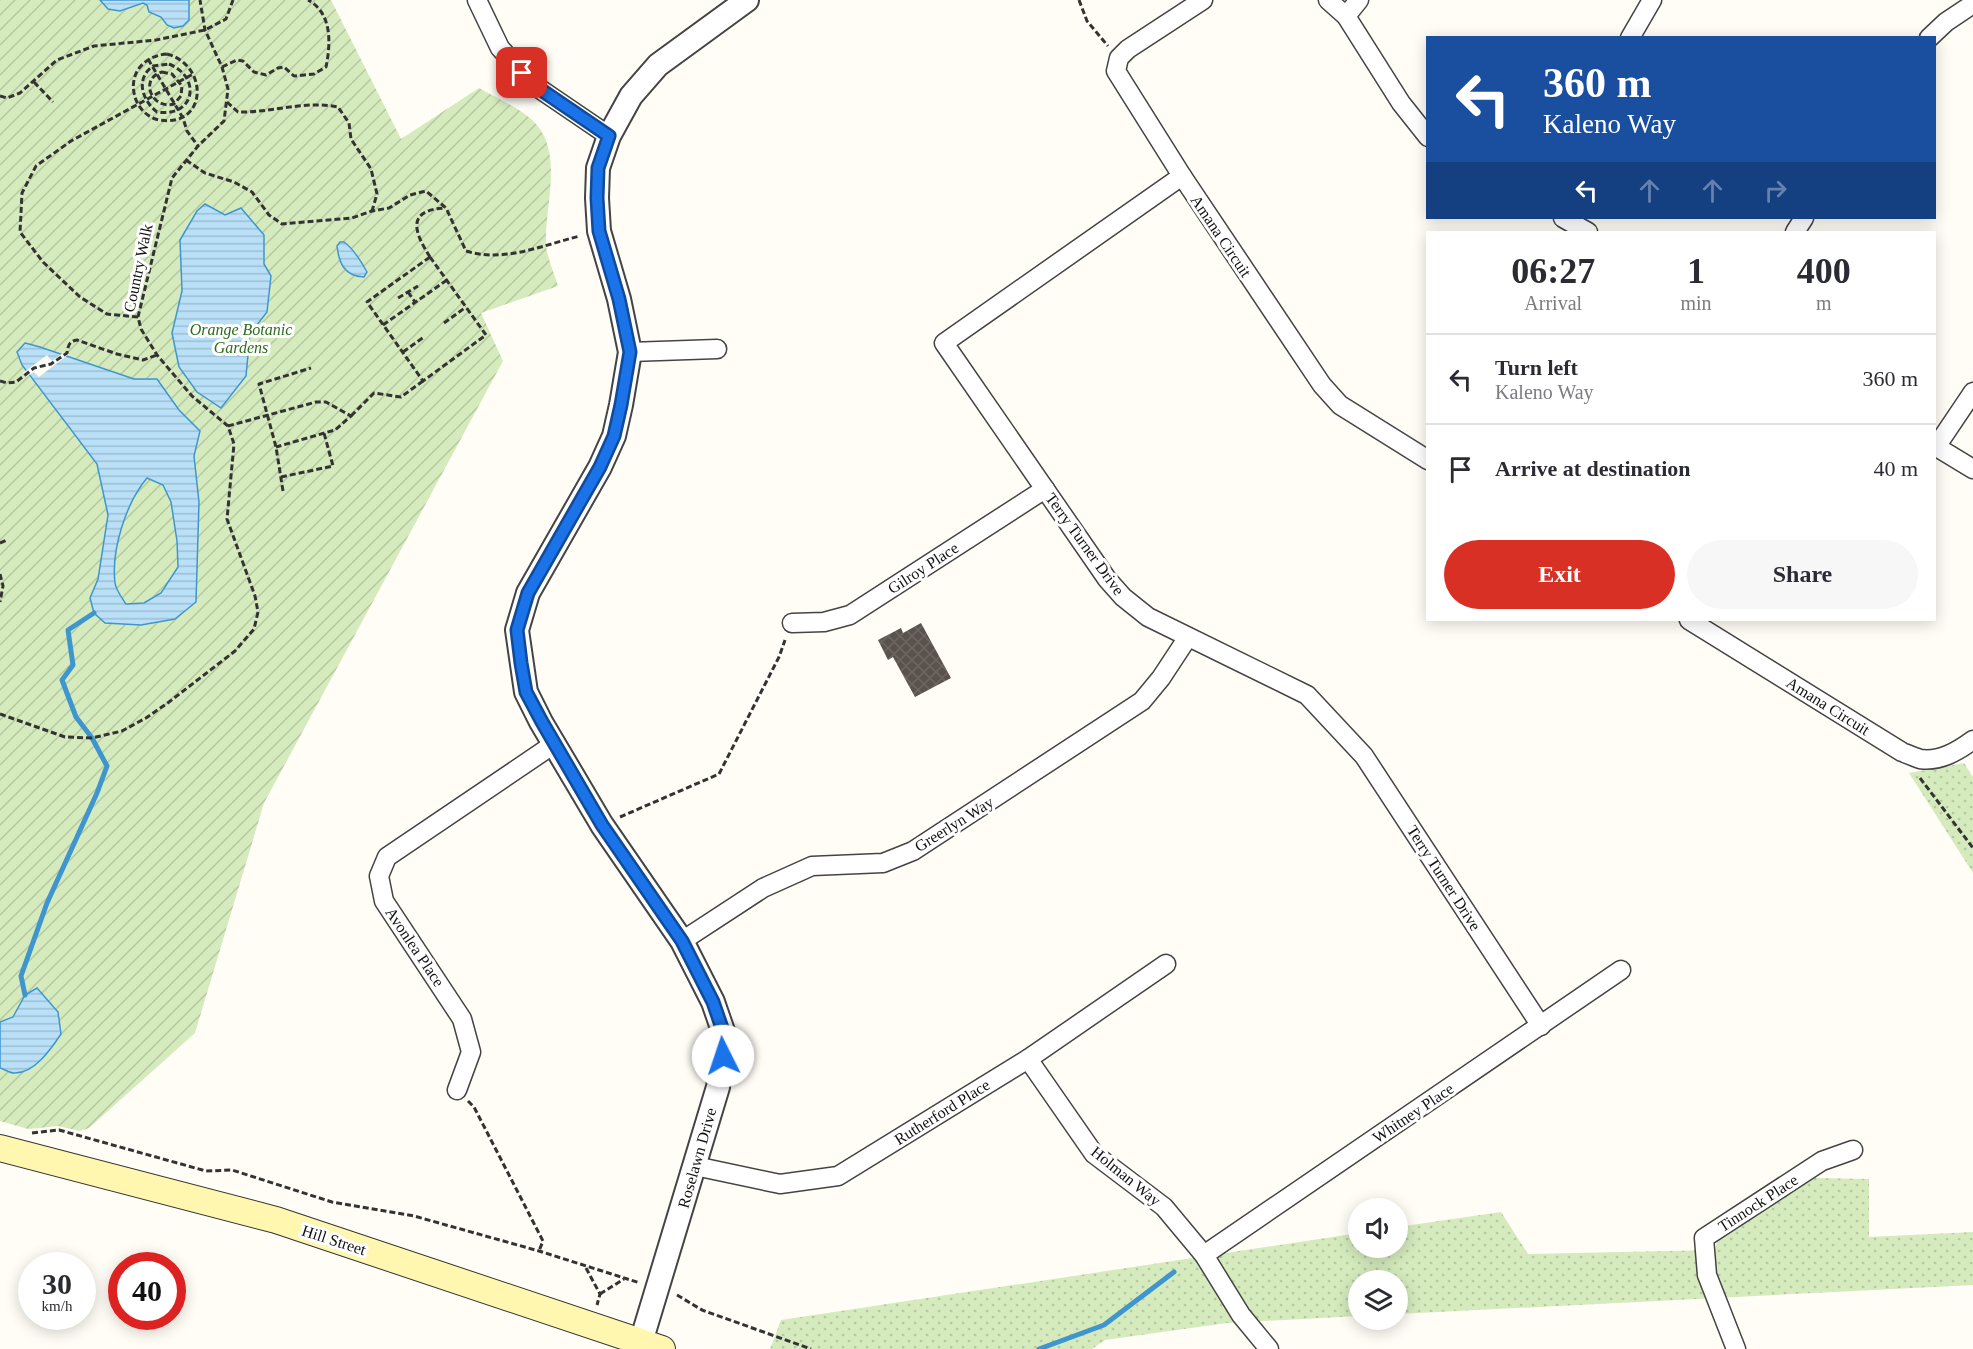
<!DOCTYPE html>
<style>
body{margin:0;font-family:Georgia,serif;background:#f7f7f7;color:#2b2b33;height:100vh;display:flex;flex-direction:column;font-size:22px;white-space:nowrap}
*{box-sizing:border-box;margin:0}
p{font-size:20px;color:#7c7c81}
.icon{flex:none;width:33px;height:33px;fill:none;stroke:currentColor;stroke-width:2;stroke-linecap:round;stroke-linejoin:round}
.map{position:relative;flex:1;overflow:hidden}
.sheet{position:absolute;left:1426px;top:231px;width:510px;height:390px;display:flex;flex-direction:column;background:#fff;border-radius:0px;box-shadow:0 3px 15px #0003}
.sheet>*{flex:none}
.banner{position:absolute;left:1426px;top:36px;width:510px;height:183px;border-radius:0px;box-shadow:0 3px 15px #0003;background:#1a4fa0;color:#fff;overflow:hidden}
.fabs{position:absolute;left:1348px;top:1198px;display:grid;gap:12px}
.fabs a{display:grid;place-items:center;width:60px;height:60px;border-radius:50%;background:#fff;box-shadow:0 3px 15px #0003;font-size:30px}
.speed{position:absolute;left:18px;top:1252px;display:flex;gap:12px;font-size:30px;font-weight:700;text-align:center}
.speed>*{display:grid;place-content:center;width:78px;height:78px;border-radius:50%;background:#fff;box-shadow:0 3px 15px #0003;line-height:1}
.speed small{font-size:15px;font-weight:400}
.speed .limit{border:9px solid #d22;background:#fff;color:#111}
.pin{position:absolute;display:grid;place-items:center;width:51px;height:51px;color:#fff;margin:-26px;border-radius:12px;box-shadow:0 3px 9px #0006}
.me{position:absolute;width:66px;margin:-33px;rotate:356deg;stroke-linejoin:round;filter:drop-shadow(0 0 4px #0008)}
.turn{display:flex;align-items:center;gap:21px;height:126px;padding:0 18px;font-size:27px}
.turn .icon{width:78px;height:78px;stroke-width:2.5}
.turn b{display:block;font-size:42px;line-height:51px}
.lanes{display:flex;align-items:center;height:57px;padding:0 18px;background:#0003;justify-content:center;gap:30px;direction:ltr}
.lanes .off{opacity:.35}
.eta{display:flex;justify-content:space-evenly;align-items:center;height:102px;text-align:center}
.eta b{font-size:36px;font-weight:800;line-height:42px}
.primary-button{display:flex;gap:12px;margin-top:auto;padding:12px 18px}
.primary-button a{flex:1;height:69px;border-radius:36px;background:#d93025;color:#fff;font-size:24px;font-weight:800;line-height:69px;text-align:center}
.primary-button a+a{background:#f7f7f7;color:#2b2b33}
ul{padding:0;list-style:none}
li{display:flex;align-items:center;gap:18px;height:90px;padding:0 18px;border-top:2px solid #e1e1e2}
li div{flex:1}
li b{display:block;font-size:22px}
li em{font-style:normal}
.map>svg:first-child{display:block}
</style>
<div class="map">
<svg width="1973" height="1349" viewBox="0 0 1973 1349">
<defs>
<pattern id="park-dots" width="8" height="8" patternUnits="userSpaceOnUse" patternTransform="scale(1.5)"><rect width="8" height="8" fill="#d5ebbd"/><path d="M2 2h.1M6 6h.1" fill="none" stroke="#b6c8a1" stroke-width="1.8" stroke-linecap="round"/></pattern>
<pattern id="garden-furrows" width="10" height="10" patternUnits="userSpaceOnUse" patternTransform="scale(1.5)"><rect width="10" height="10" fill="#d5ebbd"/><path d="M-1 1l2-2M0 10L10 0M9 11l2-2" fill="none" stroke="#b6c8a1"/></pattern>
<pattern id="water-rules" width="6" height="5" patternUnits="userSpaceOnUse" patternTransform="scale(1.5)"><rect width="6" height="5" fill="#b9e0f7"/><path d="M0 2.5h6" fill="none" stroke="#9ebfd3"/></pattern>
<pattern id="building-cross-hatch" width="8" height="8" patternUnits="userSpaceOnUse" patternTransform="scale(1.5)"><rect width="8" height="8" fill="#5a524d"/><path d="M0 0l8 8M0 8l8-8" fill="none" stroke="#6d6662"/></pattern>
</defs>
<rect width="100%" height="100%" fill="#fffdf5"/>
<g fill="url(#park-dots)">
<path d="M 1964,763 L 1973,777 L 1973,873 L 1909,773 Z"/>
<path d="M 1815,1178 L 1869,1179 L 1869,1237 L 1973,1232 L 1973,1285 L 1398,1314 L 1398,1281 L 1359,1281 L 1359,1316 L 1227,1323 L 1105,1340 L 1092,1349 L 770,1349 L 781,1320 L 1359,1233 L 1359,1248 L 1398,1248 L 1398,1227 L 1501,1212 L 1528,1254 L 1715,1250 L 1718,1238 Z"/>
</g>
<path fill="url(#garden-furrows)" d="M 0,0 L 331,0 L 401,139 L 479,88 C 496,98 516,106 531,119 C 565,149 545,202 546,242 C 546,256 554,272 558,286 L 481,313 L 503,361 L 264,803 L 195,1033 L 89,1128 L 80,1131 L 58,1126 L 28,1129 L 0,1121 Z"/>
<g fill="url(#water-rules)" stroke="#3f96cf" stroke-width="1.5" fill-rule="evenodd">
<path d="M 100,0 L 189,0 L 189,20 L 183,26 L 174,28 L 167,25 L 161,17 L 149,12 L 147,5 L 143,3 L 120,11 L 108,9 Z"/>
<path d="M 205,204 L 225,215 L 241,208 L 264,235 L 264,264 L 271,276 L 267,312 L 250,334 L 246,376 L 221,408 L 197,392 L 179,367 L 172,333 L 182,291 L 180,240 L 197,211 Z"/>
<path d="M 340,242 L 344,242 C 354,249 361,261 367,272 L 364,277 C 344,276 339,263 337,246 Z"/>
<path d="M 25,343 L 40,347 L 134,379 L 157,379 L 179,410 L 200,431 L 194,456 L 199,502 L 196,602 L 175,619 L 141,625 L 105,623 L 94,613 L 90,598 L 98,579 L 108,515 L 97,464 L 22,365 L 17,352 ZM 147,478 L 163,485 L 171,502 L 177,541 L 178,567 L 161,593 L 144,603 L 126,604 C 122,598 116,590 115,583 C 111,550 126,503 147,478 Z"/>
<path d="M 37,988 L 58,1012 L 61,1034 C 51,1049 34,1074 14,1073 C 10,1073 4,1069 0,1068 L 0,1022 L 13,1017 L 25,995 Z"/>
</g>
<path fill="#fffdf5" d="M 64,352 L 69,354 L 39,377 L 34,372 L 26,377 L 23,373 L 47,355 L 52,361 Z"/>
<g fill="none" stroke-linecap="round" stroke-linejoin="round">
<g stroke="#3f96cf" stroke-width="5">
<path d="M 25,995 L 21,976 L 47,903 L 97,793 L 107,766 L 92,738 L 76,717 L 62,680 L 73,665 L 68,630 L 94,613"/>
<path d="M 1039,1349 L 1104,1325 L 1174,1272"/>
</g>
</g>
<path fill="url(#building-cross-hatch)" d="M 921,623 L 951,678 L 915,697 L 893,657 L 888,660 L 878,640 L 901,628 L 903,633 Z"/>
<g fill="none" stroke-linecap="round" stroke-linejoin="round">
<g stroke="#444" stroke-width="21">
<g id="minor">
<path d="M 477,0 L 500,48 L 534,85 L 609,136"/>
<path d="M 1203,0 L 1128,49 L 1119,58 L 1116,71 L 1182,176 L 1322,385 L 1340,405 L 1428,460"/>
<path d="M 1328,0 L 1346,16 L 1401,103 L 1428,137"/>
<path d="M 1346,16 L 1359,0"/>
<path d="M 1630,38 L 1652,0"/>
<path d="M 1929,38 L 1946,22 L 1973,4"/>
<path d="M 1182,176 L 944,343 L 1107,579 L 1123,597 L 1148,617 L 1307,695 L 1364,756 L 1541,1026"/>
<path d="M 1563,218 L 1588,232"/>
<path d="M 1795,232 L 1804,218"/>
<path d="M 630,352 L 717,349"/>
<path d="M 1935,446 L 1973,469"/>
<path d="M 1936,447 L 1973,392"/>
<path d="M 1689,620 L 1902,752 C 1907,754 1914,757 1920,759 C 1940,762 1958,751 1973,740"/>
<path d="M 792,623 L 824,622 L 850,615 L 1045,489"/>
<path d="M 682,941 L 763,888 L 812,866 L 883,863 L 913,851 L 1142,701 L 1161,678 L 1188,637"/>
<path d="M 1028,1059 L 1094,1154 L 1164,1207 L 1204,1255 L 1241,1315 L 1269,1349"/>
<path d="M 457,1090 L 471,1052 L 462,1019 L 384,901 L 379,876 L 387,857 L 554,744"/>
<path d="M 695,1166 L 780,1184 L 838,1176 L 1028,1059 L 1166,964"/>
<path d="M 1204,1255 L 1621,970"/>
<path d="M 1736,1349 L 1707,1275 L 1704,1238 L 1822,1161 L 1853,1150"/>
</g>
</g>
<g stroke="#444" stroke-width="26">
<path id="tertiary" d="M 641,1342 L 718,1087 L 723,1056 L 723,1031 L 713,1002 L 682,941 L 602,825 L 541,722 L 526,692 L 517,630 L 528,593 L 600,467 L 614,436 L 621,405 L 630,352 L 619,299 L 599,231 L 597,198 L 598,168 L 609,136 L 631,96 L 658,65 L 747,0"/>
</g>
<g stroke="#333" stroke-width="28">
<path id="secondary" d="M 0,1148 L 276,1220 L 662,1349"/>
</g>
<g stroke="#333" stroke-width="3" stroke-dasharray="6 3" stroke-linecap="butt">
<path d="M 1079,0 L 1087,21 L 1108,46"/>
<path d="M 167,54 C 209,65 208,128 159,120 C 149,118 140,110 136,100 C 127,76 142,56 167,54 Z"/>
<path d="M 148,59 L 183,118 L 187,131 L 198,146"/>
<path d="M 169,64 C 202,77 195,118 157,112 C 142,100 135,79 153,66 Z"/>
<path d="M 222,67 L 237,60 L 243,61 L 254,72 L 266,75 L 278,68 L 284,67 L 294,76 L 314,74 L 326,67 C 331,43 332,13 308,0"/>
<path d="M 162,72 L 172,74 L 182,86 L 181,96 L 174,104 C 151,110 139,78 162,72 Z"/>
<path d="M 34,82 L 53,102"/>
<path d="M 0,96 L 7,98 L 20,93 L 57,60 L 94,46 L 156,40 L 205,30 L 226,19 L 233,0"/>
<path d="M 227,102 L 238,112 C 271,113 306,100 338,107 L 349,123 L 351,139 L 371,169 L 377,194 L 372,211"/>
<path d="M 186,160 L 205,173 L 234,182 L 252,192 L 269,215 L 282,224 L 352,218 L 372,211 L 389,208 L 410,195 L 426,191 L 446,208 L 466,251 C 504,263 543,245 580,236"/>
<path d="M 430,257 L 486,335 L 423,381 L 367,302 Z"/>
<path d="M 430,257 C 414,232 406,210 445,208"/>
<path d="M 408,292 L 415,302"/>
<path d="M 398,298 L 418,286"/>
<path d="M 138,317 L 107,314 L 80,297 L 43,262 L 20,232 L 22,193 L 36,166 L 71,141 L 193,74"/>
<path d="M 444,323 L 466,307"/>
<path d="M 383,325 L 447,280"/>
<path d="M 403,352 L 424,337"/>
<path d="M 0,381 L 7,383 L 16,382 L 34,368 L 51,364 L 67,353 C 68,346 69,341 77,340 L 117,354 L 143,360 L 157,355"/>
<path d="M 351,416 L 374,393 L 401,397 L 423,381"/>
<path d="M 228,426 L 316,402 L 326,402 L 351,416 L 335,430 L 276,447"/>
<path d="M 281,477 L 333,466 L 324,433"/>
<path d="M 283,491 L 276,447 L 259,384 L 311,368"/>
<path d="M 0,543 L 7,540"/>
<path d="M 0,574 L 3,586 L 0,602"/>
<path d="M 0,714 L 65,737 L 92,738 L 122,731 L 146,718 L 169,702 L 235,651 L 254,629 L 258,612 L 255,596 L 227,519 L 234,444 L 228,426 L 192,396 L 157,355 L 141,329 L 138,317 L 172,178 L 198,146 L 224,121 L 228,89 L 222,67 L 205,30 L 200,0"/>
<path d="M 1920,778 L 1973,848"/>
<path d="M 620,817 L 719,774 L 779,657 L 785,640"/>
<path d="M 468,1101 L 474,1107 L 543,1241 L 539,1251"/>
<path d="M 32,1133 L 59,1130 L 206,1171 L 232,1170 L 332,1202 L 414,1216 L 539,1251 L 640,1283"/>
<path d="M 586,1268 L 600,1294 L 597,1305"/>
<path d="M 600,1294 L 624,1279"/>
<path d="M 677,1295 L 702,1310 L 811,1349"/>
</g>
<use href="#minor" stroke="#fff" stroke-width="18"/>
<use href="#tertiary" stroke="#fff" stroke-width="22"/>
<use href="#secondary" stroke="#fff6b0" stroke-width="26"/>
</g>
<g fill="none" stroke-linecap="round" stroke-linejoin="round">
<g stroke="#114b97" stroke-width="15">
<path id="route" d="M 522,73 L 534,85 L 609,136 L 598,168 L 597,198 L 599,231 L 619,299 L 630,352 L 621,405 L 614,436 L 600,467 L 528,593 L 517,630 L 521,663 L 526,692 L 542,722 L 602,825 L 682,941 L 713,1002 L 723,1031 L 723,1056"/>
</g>
<use href="#route" stroke="#1a73e8" stroke-width="10"/>
</g>
<g text-anchor="middle" dominant-baseline="central" stroke-width="6" stroke-linejoin="round" paint-order="stroke">
<g font-size="16" fill="#111" stroke="#fff">
<text transform="translate(1221 236) rotate(56)">Amana Circuit</text>
<text transform="translate(138 268) rotate(-78)">Country Walk</text>
<text transform="translate(1085 544) rotate(54)">Terry Turner Drive</text>
<text transform="translate(923 568) rotate(-33)">Gilroy Place</text>
<text transform="translate(1828 706) rotate(32)">Amana Circuit</text>
<text transform="translate(954 824) rotate(-32)">Greerlyn Way</text>
<text transform="translate(1444 878) rotate(57)">Terry Turner Drive</text>
<text transform="translate(415 947) rotate(56)">Avonlea Place</text>
<text transform="translate(942 1112) rotate(-32)">Rutherford Place</text>
<text transform="translate(1413 1113) rotate(-34)">Whitney Place</text>
<text transform="translate(697 1158) rotate(-74)">Roselawn Drive</text>
<text transform="translate(1126 1176) rotate(39)">Holman Way</text>
<text transform="translate(1758 1203) rotate(-33)">Tinnock Place</text>
<text transform="translate(334 1240) rotate(18)">Hill Street</text>
</g>
<g font-size="16" font-style="italic" fill="#2f6b1f" stroke="#fff">
<text x="241" y="329">Orange Botanic<tspan x="241" dy="18">Gardens</tspan></text>
</g>
</g>
</svg>
<div class="fabs">
<a><svg class="icon" aria-label="sound" viewBox="0 0 24 24"><path d="M4 9h4l5-4v14l-5-4H4zM17 9q2 3 0 6"/></svg></a>
<a><svg class="icon" aria-label="layers" viewBox="0 0 24 24"><path d="M12 4l9 5-9 5-9-5zM3 14l9 5 9-5"/></svg></a>
</div>
<div class="speed"><div>30<small>km/h</small></div><div class="limit">40</div></div>
<div class="pin" style="left:522px;top:73px;background:#d93025"><svg class="icon" aria-label="arrive" viewBox="0 0 24 24"><path d="M6 21V4h12l-3 4 3 4H6"/></svg></div>
<svg class="me" style="left:723px;top:1056px" viewBox="-20 -20 40 40"><circle r="19" fill="#fff"/><path d="M0-13L10 11 0 6-10 11z" fill="#1a73e8"/></svg>
<div class="banner">
<div class="turn"><svg class="icon" aria-label="left" viewBox="0 0 24 24"><path d="M17 20v-9H6M10 6l-5 5 5 5"/></svg><div><b>360 m</b>Kaleno Way</div></div>
<div class="lanes"><svg class="icon" aria-label="left" viewBox="0 0 24 24"><path d="M17 20v-9H6M10 6l-5 5 5 5"/></svg><svg class="icon off" aria-label="ahead" viewBox="0 0 24 24"><path d="M12 20V5M6 11l6-6 6 6"/></svg><svg class="icon off" aria-label="ahead" viewBox="0 0 24 24"><path d="M12 20V5M6 11l6-6 6 6"/></svg><svg class="icon off" aria-label="right" viewBox="0 0 24 24"><path d="M7 20v-9h11M14 6l5 5-5 5"/></svg></div>
</div>
<section class="sheet">
<div class="eta">
<div><b>06:27</b><p>Arrival</p></div>
<div><b>1</b><p>min</p></div>
<div><b>400</b><p>m</p></div>
</div>
<ul>
<li><svg class="icon" aria-label="left" viewBox="0 0 24 24"><path d="M17 20v-9H6M10 6l-5 5 5 5"/></svg><div><b>Turn left</b><p>Kaleno Way</p></div><em>360 m</em></li>
<li><svg class="icon" aria-label="arrive" viewBox="0 0 24 24"><path d="M6 21V4h12l-3 4 3 4H6"/></svg><div><b>Arrive at destination</b></div><em>40 m</em></li>
</ul>
<div class="primary-button"><a>Exit</a><a>Share</a></div>
</section>
</div>
